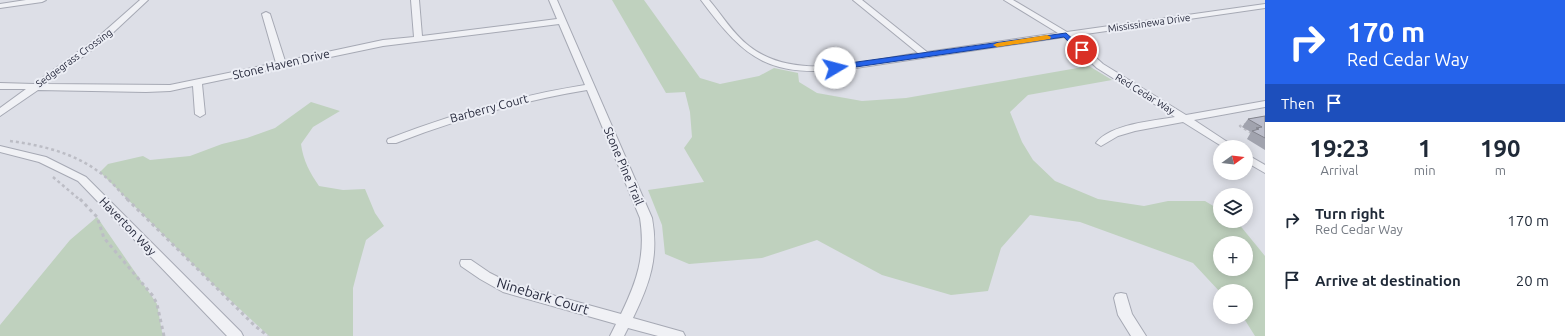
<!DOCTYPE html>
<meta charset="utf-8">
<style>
body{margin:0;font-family:Ubuntu,sans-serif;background:#f2f2f3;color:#1f2937;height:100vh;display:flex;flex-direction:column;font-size:15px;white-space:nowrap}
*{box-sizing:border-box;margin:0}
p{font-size:13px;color:#747a83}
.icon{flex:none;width:22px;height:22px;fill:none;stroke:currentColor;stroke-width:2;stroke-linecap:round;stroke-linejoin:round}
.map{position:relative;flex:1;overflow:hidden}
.panel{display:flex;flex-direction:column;background:#fff;width:300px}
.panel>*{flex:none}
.top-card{background:#2563eb;color:#fff;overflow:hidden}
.needle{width:26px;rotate:75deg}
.fabs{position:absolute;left:1213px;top:140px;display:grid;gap:8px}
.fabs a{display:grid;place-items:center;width:40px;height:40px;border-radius:50%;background:#fff;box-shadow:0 2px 10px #0003;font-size:20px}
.pin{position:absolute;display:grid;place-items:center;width:34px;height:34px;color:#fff;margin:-17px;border:2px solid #fff;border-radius:50%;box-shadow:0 1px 4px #0007}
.me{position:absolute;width:44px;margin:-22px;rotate:82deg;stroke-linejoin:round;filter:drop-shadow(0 0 3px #0008)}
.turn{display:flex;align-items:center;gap:14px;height:84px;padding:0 16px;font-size:18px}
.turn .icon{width:52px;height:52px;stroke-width:2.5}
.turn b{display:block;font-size:28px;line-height:34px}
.then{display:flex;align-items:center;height:38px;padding:0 16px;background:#0003;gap:8px;font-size:15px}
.eta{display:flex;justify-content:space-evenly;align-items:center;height:68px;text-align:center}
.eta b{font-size:24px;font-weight:700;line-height:28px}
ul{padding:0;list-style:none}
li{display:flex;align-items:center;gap:12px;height:60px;padding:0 16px}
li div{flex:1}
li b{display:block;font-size:15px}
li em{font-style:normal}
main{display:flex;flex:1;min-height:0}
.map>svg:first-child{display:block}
</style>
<main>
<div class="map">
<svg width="1265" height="336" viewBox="0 0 1265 336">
<rect width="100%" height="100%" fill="#dddfe7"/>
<g fill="#bfd1be" fill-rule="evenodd">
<path d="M 612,0 L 644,0 L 700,78 L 720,84 L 759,76 L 774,68 L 798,73 L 799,82 L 817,93 L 862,101 L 906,98 L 1089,66 L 1112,80 L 1028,95 L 1010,112 L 1022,142 L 1033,160 L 1055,181 L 1098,199 L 1144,206 L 1168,201 L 1205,201 L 1220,210 L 1220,221 L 1238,223 L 1265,256 L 1265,336 L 1255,336 L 1243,317 L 1246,317 L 1246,291 L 1220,292 L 1193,263 L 1080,222 L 1030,215 L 1001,248 L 988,291 L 951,295 L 882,275 L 817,240 L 762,258 L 689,264 L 665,254 L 662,225 L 648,190 L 704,182 L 684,148 L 692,137 L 690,112 L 685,92 L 666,93 ZM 1220,243 L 1246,243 L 1246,269 L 1220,269 Z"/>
<path d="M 311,102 L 340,111 L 313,127 L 301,144 C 303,160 310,173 319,186 L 343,190 L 365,189 L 375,213 L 384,226 L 366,240 L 359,265 L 353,288 L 353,336 L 269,336 L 216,287 L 100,172 L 108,164 L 143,156 L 150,160 L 190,156 L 222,144 L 247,138 L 275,128 Z"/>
<path d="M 97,217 L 157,304 L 162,332 L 165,336 L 0,336 L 0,325 L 70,240 Z"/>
</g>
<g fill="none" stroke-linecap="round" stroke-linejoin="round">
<g stroke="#a6a9b4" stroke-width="2">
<g id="minor">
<path d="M 26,0 L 46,0 L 42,2 L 0,8 L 0,4 Z"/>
<path d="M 140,0 L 148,0 L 103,42 L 45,84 L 170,85 L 276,63 L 262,14 L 266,12 L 270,14 L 285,61 L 383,40 L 414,37 L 411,0 L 419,0 L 422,36 L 557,19 L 549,0 L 557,0 L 652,218 C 659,257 650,283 633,318 L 683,332 L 685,336 L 658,336 L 628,328 L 624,336 L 610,336 L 616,324 L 503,292 L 480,279 L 461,266 L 460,263 L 461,260 L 471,260 L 490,273 L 512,284 L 621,314 C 637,281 646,255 640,218 L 587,90 C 521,101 458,119 396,143 L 388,143 L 387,141 L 388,139 C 452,114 517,96 585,85 L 559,24 L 383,46 L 202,84 L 205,114 L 200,117 L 195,114 L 193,86 L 170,91 L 146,92 L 38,90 L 0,116 L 0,108 L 26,89 L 0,89 L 0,83 L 34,84 L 97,38 Z"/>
<path d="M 701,0 L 709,0 C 722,15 733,34 749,46 C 795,82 865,61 918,53 L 853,0 L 862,0 L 927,52 L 1058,33 L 1004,0 L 1013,0 L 1067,32 L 1265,4 L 1265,8 L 1072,36 L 1103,64 L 1186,115 L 1265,101 L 1265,107 L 1194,120 L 1235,147 L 1223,147 L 1183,122 L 1135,131 L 1118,136 L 1101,146 L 1096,143 C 1110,124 1153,121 1175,117 L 1097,68 L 1064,37 L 849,69 C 770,77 747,62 701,0 Z"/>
<path d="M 0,146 L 46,157 L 86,177 L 241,332 L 243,336 L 227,336 L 78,181 L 39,162 L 0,152 Z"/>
<path d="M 1246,154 L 1265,165 L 1265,173 L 1246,162 Z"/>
<path d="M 1121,293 L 1126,294 L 1132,314 L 1146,336 L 1131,336 L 1118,315 L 1114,298 L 1116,294 Z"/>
</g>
</g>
<g stroke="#bcbdc5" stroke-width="2.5" stroke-dasharray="3 3" stroke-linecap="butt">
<path d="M 1247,124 L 1240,126 L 1253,134"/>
<path d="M 10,141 C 41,145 74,153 99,172 C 110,179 119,191 128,200"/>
<path d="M 53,177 L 80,200"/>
</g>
<g stroke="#bcbdc5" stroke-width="3" stroke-dasharray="3.5 3.5" stroke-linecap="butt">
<path d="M 80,199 L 97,217 L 104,238 L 153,296 L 157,304 L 164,336"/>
<path d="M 127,199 L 255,326 L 268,336"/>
</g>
<use href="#minor" fill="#f0f1f5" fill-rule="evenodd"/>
</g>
<path fill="#a1a3ae" d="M 1265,116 L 1265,150 L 1247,139 L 1251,132 L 1242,127 L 1248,119 Z"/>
<path fill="#bbbdca" stroke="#83848d" d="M 1265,116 L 1265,138 L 1252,131 L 1259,129 L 1256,128 L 1262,127 L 1248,119 Z"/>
<path fill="#2563eb" stroke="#184099" d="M 1066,33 L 1084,49 L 1084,52 L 1079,52 L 1064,37 L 835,70 L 831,68 L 835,65 Z"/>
<path fill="#f59e0b" d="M 1047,35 L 1051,37 L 1050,39 L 997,47 L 993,45 L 997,43 Z"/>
<g text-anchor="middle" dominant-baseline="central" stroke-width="4" stroke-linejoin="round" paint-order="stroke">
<g font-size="10" fill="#272a3d" stroke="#eceef5">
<text transform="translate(1149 23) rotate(-8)">Mississinewa Drive</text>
<text transform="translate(74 58) rotate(-36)">Sedgegrass Crossing</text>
<text transform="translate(1145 94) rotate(32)">Red Cedar Way</text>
</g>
<g font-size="12" fill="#272a3d" stroke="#eceef5">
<text transform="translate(281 64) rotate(-13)">Stone Haven Drive</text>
<text transform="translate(489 108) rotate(-15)">Barberry Court</text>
<text transform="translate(624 166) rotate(67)">Stone Pine Trail</text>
<text transform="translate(128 226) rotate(46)">Haverton Way</text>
</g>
<g font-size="14" fill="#272a3d" stroke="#eceef5">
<text transform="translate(543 296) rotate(17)">Ninebark Court</text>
</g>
</g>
</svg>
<div class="fabs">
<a><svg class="needle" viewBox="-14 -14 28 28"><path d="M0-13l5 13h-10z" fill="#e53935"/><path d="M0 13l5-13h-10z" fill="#747a83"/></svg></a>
<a><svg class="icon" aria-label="layers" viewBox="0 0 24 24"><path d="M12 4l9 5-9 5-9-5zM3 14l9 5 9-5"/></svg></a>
<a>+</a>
<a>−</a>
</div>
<div class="pin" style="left:1082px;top:50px;background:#d93025"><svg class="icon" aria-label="arrive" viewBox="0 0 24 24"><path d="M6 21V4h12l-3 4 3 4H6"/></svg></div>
<svg class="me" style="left:835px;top:68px" viewBox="-20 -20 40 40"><circle r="19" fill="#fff"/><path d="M0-13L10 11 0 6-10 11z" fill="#2563eb"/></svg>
</div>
<section class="panel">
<div class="top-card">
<div class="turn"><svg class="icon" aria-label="right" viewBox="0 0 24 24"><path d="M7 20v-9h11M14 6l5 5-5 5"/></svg><div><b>170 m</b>Red Cedar Way</div></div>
<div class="then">Then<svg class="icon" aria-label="arrive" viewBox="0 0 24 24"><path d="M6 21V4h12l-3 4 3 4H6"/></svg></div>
</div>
<div class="eta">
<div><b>19:23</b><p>Arrival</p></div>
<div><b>1</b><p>min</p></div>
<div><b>190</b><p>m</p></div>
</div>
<ul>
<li><svg class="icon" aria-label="right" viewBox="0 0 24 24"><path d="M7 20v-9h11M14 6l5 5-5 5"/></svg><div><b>Turn right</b><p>Red Cedar Way</p></div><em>170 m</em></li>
<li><svg class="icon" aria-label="arrive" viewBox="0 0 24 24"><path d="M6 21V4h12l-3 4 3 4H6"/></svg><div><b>Arrive at destination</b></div><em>20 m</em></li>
</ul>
</section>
</main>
